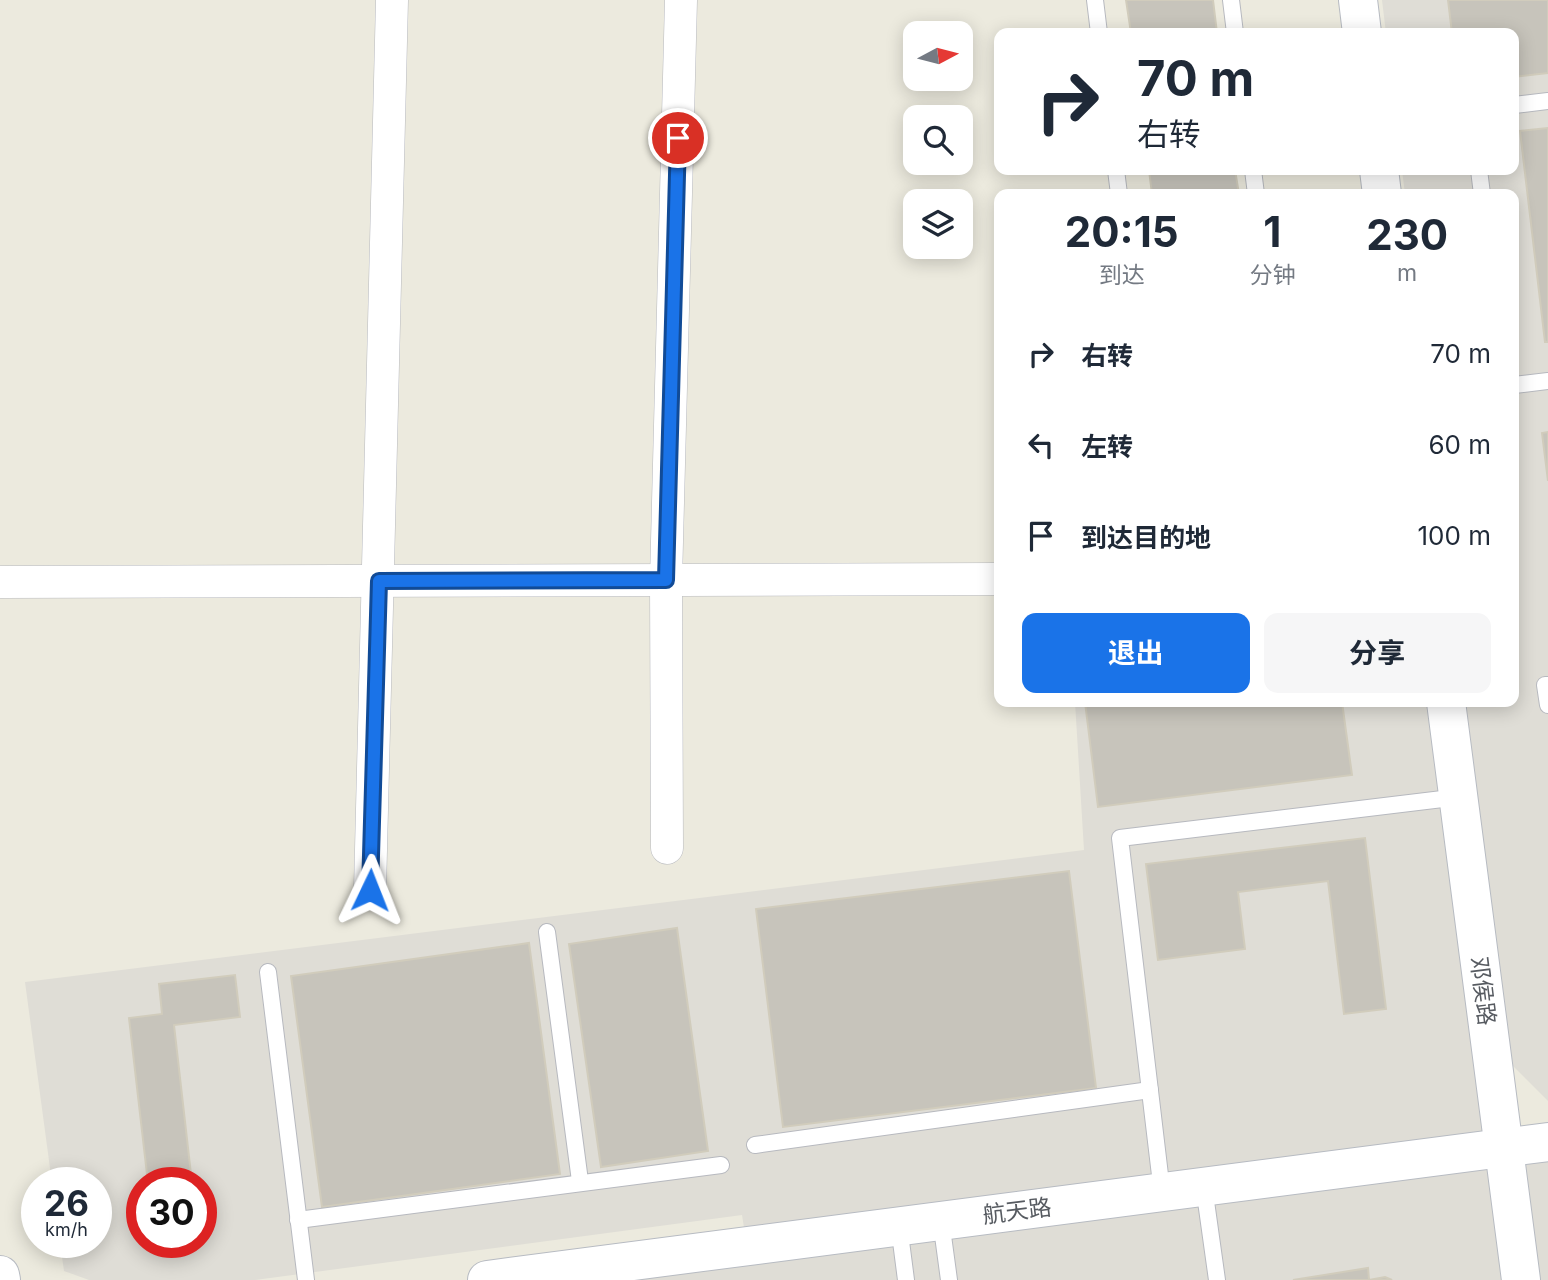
<!DOCTYPE html>
<html lang="zh">
<meta charset="utf-8">
<style>
body{margin:0;font-family:Inter,"Noto Sans SC",sans-serif;background:#f6f6f7;color:#1f2937;height:100vh;display:flex;flex-direction:column;font-size:26px;white-space:nowrap}
*{box-sizing:border-box;margin:0}
p{font-size:23px;color:#747a83}
.icon{flex:none;width:38px;height:38px;fill:none;stroke:currentColor;stroke-width:2;stroke-linecap:round;stroke-linejoin:round}
.map{position:relative;flex:1;overflow:hidden}
.details{position:absolute;left:994px;top:189px;width:525px;height:518px;display:flex;flex-direction:column;background:#fff;border-radius:14px;box-shadow:0 4px 18px #0003}
.details>*{flex:none}
.hud{position:absolute;left:994px;top:28px;width:525px;height:147px;border-radius:14px;box-shadow:0 4px 18px #0003;background:#fff;color:#1f2937;overflow:hidden}
.needle{width:46px;rotate:83deg}
.tools{position:absolute;left:903px;top:21px;display:grid;gap:14px}
.tools a{display:grid;place-items:center;width:70px;height:70px;border-radius:14px;background:#fff;box-shadow:0 4px 18px #0003;font-size:35px}
.speed{position:absolute;left:21px;top:1167px;display:flex;gap:14px;font-size:35px;font-weight:700;text-align:center}
.speed>*{display:grid;place-content:center;width:91px;height:91px;border-radius:50%;background:#fff;box-shadow:0 4px 18px #0003;line-height:1}
.speed small{font-size:18px;font-weight:400}
.speed .limit{border:10px solid #d22;background:#fff;color:#111}
.pin{position:absolute;display:grid;place-items:center;width:60px;height:60px;color:#fff;margin:-30px;border:4px solid #fff;border-radius:50%;box-shadow:0 2px 7px #0007}
.me{position:absolute;width:77px;margin:-38px;rotate:2deg;stroke-linejoin:round;filter:drop-shadow(0 0 5px #0008)}
.turn{display:flex;align-items:center;gap:24px;height:147px;padding:0 28px;font-size:32px}
.turn .icon{width:91px;height:91px;stroke-width:2.5}
.turn b{display:block;font-size:49px;line-height:60px}
.eta{display:flex;justify-content:space-evenly;align-items:center;height:119px;text-align:center}
.eta b{font-size:42px;font-weight:700;line-height:49px}
.primary-button{display:flex;gap:14px;margin-top:auto;padding:14px 28px}
.primary-button a{flex:1;height:80px;border-radius:14px;background:#1a73e8;color:#fff;font-size:28px;font-weight:700;line-height:80px;text-align:center}
.primary-button a+a{background:#f6f6f7;color:#1f2937}
ul{padding:0;list-style:none}
li{display:flex;align-items:center;gap:21px;height:91px;padding:0 28px}
li div{flex:1}
li b{display:block;font-size:26px}
li em{font-style:normal}
.map>svg:first-child{display:block}
</style>
<div class="map">
<svg width="1548" height="1280" viewBox="0 0 1548 1280">
<rect width="100%" height="100%" fill="#eceade"/>
<g fill="#dfddd6" fill-rule="evenodd">
<path d="M 1382,0 L 1548,0 L 1548,1101 L 1510,1063 L 1466,702 L 1514,702 L 1514,194 L 1405,194 L 1402,170 L 1514,170 L 1514,33 L 1386,33 Z"/>
<path d="M 1075,702 L 1446,702 L 1504,1147 L 1548,1142 L 1548,1280 L 487,1280 L 747,1246 L 742,1215 L 255,1280 L 89,1280 L 64,1271 L 60,1243 L 96,1242 L 96,1183 L 52,1183 L 25,982 L 1084,850 ZM 142,1183 L 201,1183 L 201,1242 L 142,1242 Z"/>
</g>
<g fill="#c7c4bb" stroke="#d1ccbc" stroke-width="2">
<path d="M 1126,0 L 1213,0 L 1217,33 L 1131,33 Z"/>
<path d="M 1448,0 L 1548,0 L 1548,73 L 1514,77 L 1514,33 L 1452,33 Z"/>
<path d="M 1548,128 L 1548,342 L 1545,342 L 1520,131 Z"/>
<path d="M 1149,170 L 1235,170 L 1239,194 L 1152,194 Z"/>
<path d="M 1548,432 L 1548,481 L 1542,433 Z"/>
<path d="M 1085,702 L 1342,702 L 1352,775 L 1098,807 Z"/>
<path d="M 1365,838 L 1386,1009 L 1344,1014 L 1328,881 L 1238,892 L 1245,949 L 1158,960 L 1146,864 Z"/>
<path d="M 1069,871 L 1096,1088 L 783,1127 L 756,909 Z"/>
<path d="M 677,928 L 708,1151 L 601,1167 L 569,944 Z"/>
<path d="M 529,943 L 560,1174 L 322,1207 L 291,976 Z"/>
<path d="M 235,975 L 240,1017 L 174,1025 L 192,1183 L 148,1183 L 129,1018 L 162,1014 L 159,984 Z"/>
<path d="M 1368,1268 L 1369,1280 L 1385,1277 L 1392,1280 L 1293,1280 Z"/>
</g>
<g fill="none" stroke-linecap="round" stroke-linejoin="round">
<g stroke="#b7b9bf" stroke-width="18">
<g id="lane">
<path d="M 1095,0 L 1099,33"/>
<path d="M 1231,0 L 1235,33"/>
<path d="M 1514,105 L 1548,101"/>
<path d="M 1116,170 L 1119,194"/>
<path d="M 1253,170 L 1256,194"/>
<path d="M 1479,170 L 1482,194"/>
<path d="M 1514,385 L 1548,381"/>
<path d="M 1548,685 L 1545,685 L 1548,705"/>
<path d="M 547,932 L 580,1181"/>
<path d="M 268,972 L 306,1280"/>
<path d="M 755,1145 L 1150,1090"/>
<path d="M 1204,1187 L 1217,1280"/>
<path d="M 1162,1192 L 1120,838 L 1459,797"/>
<path d="M 298,1220 L 721,1165"/>
<path d="M 941,1221 L 949,1280"/>
<path d="M 899,1226 L 906,1280"/>
</g>
</g>
<g stroke="#b7b9bf" stroke-width="33">
<g id="street">
<path d="M 0,582 L 999,579"/>
<path d="M 667,848 L 666,580 L 681,0"/>
<path d="M 370,890 L 392,0"/>
</g>
</g>
<g stroke="#b7bbc2" stroke-width="40">
<g id="secondary">
<path d="M 1358,0 L 1362,33"/>
<path d="M 1379,170 L 1382,194"/>
<path d="M 1446,702 L 1521,1280"/>
<path d="M 0,1275 L 1,1280"/>
<path d="M 487,1280 L 1548,1142"/>
</g>
</g>
<use href="#lane" stroke="#fff" stroke-width="16"/>
<use href="#street" stroke="#fff" stroke-width="32"/>
<use href="#secondary" stroke="#fff" stroke-width="38"/>
</g>
<g fill="none" stroke-linecap="round" stroke-linejoin="round">
<g stroke="#114b97" stroke-width="18">
<path id="route" d="M 370,890 L 379,581 L 666,580 L 678,138"/>
</g>
<use href="#route" stroke="#1a73e8" stroke-width="12"/>
</g>
<g text-anchor="middle" dominant-baseline="central" stroke-width="7" stroke-linejoin="round" paint-order="stroke">
<g font-size="23" fill="#575b61" stroke="#fff">
<text transform="translate(1483 991) rotate(83)">邓侯路</text>
<text transform="translate(1017 1211) rotate(-7)">航天路</text>
</g>
</g>
</svg>
<div class="tools">
<a><svg class="needle" viewBox="-14 -14 28 28"><path d="M0-13l5 13h-10z" fill="#e53935"/><path d="M0 13l5-13h-10z" fill="#747a83"/></svg></a>
<a><svg class="icon" aria-label="search" viewBox="0 0 24 24"><circle cx="10" cy="10" r="6"/><path d="M15 15l6 6"/></svg></a>
<a><svg class="icon" aria-label="layers" viewBox="0 0 24 24"><path d="M12 4l9 5-9 5-9-5zM3 14l9 5 9-5"/></svg></a>
</div>
<div class="speed"><div>26<small>km/h</small></div><div class="limit">30</div></div>
<div class="pin" style="left:678px;top:138px;background:#d93025"><svg class="icon" aria-label="arrive" viewBox="0 0 24 24"><path d="M6 21V4h12l-3 4 3 4H6"/></svg></div>
<svg class="me" style="left:370px;top:890px" viewBox="-20 -20 40 40"><path d="M0-17L14 15 0 8-14 15z" fill="#1a73e8" stroke="#fff" stroke-width="4"/></svg>
<div class="hud">
<div class="turn"><svg class="icon" aria-label="right" viewBox="0 0 24 24"><path d="M7 20v-9h11M14 6l5 5-5 5"/></svg><div><b>70 m</b>右转</div></div>
</div>
<section class="details">
<div class="eta">
<div><b>20:15</b><p>到达</p></div>
<div><b>1</b><p>分钟</p></div>
<div><b>230</b><p>m</p></div>
</div>
<ul>
<li><svg class="icon" aria-label="right" viewBox="0 0 24 24"><path d="M7 20v-9h11M14 6l5 5-5 5"/></svg><div><b>右转</b></div><em>70 m</em></li>
<li><svg class="icon" aria-label="left" viewBox="0 0 24 24"><path d="M17 20v-9H6M10 6l-5 5 5 5"/></svg><div><b>左转</b></div><em>60 m</em></li>
<li><svg class="icon" aria-label="arrive" viewBox="0 0 24 24"><path d="M6 21V4h12l-3 4 3 4H6"/></svg><div><b>到达目的地</b></div><em>100 m</em></li>
</ul>
<div class="primary-button"><a>退出</a><a>分享</a></div>
</section>
</div>
